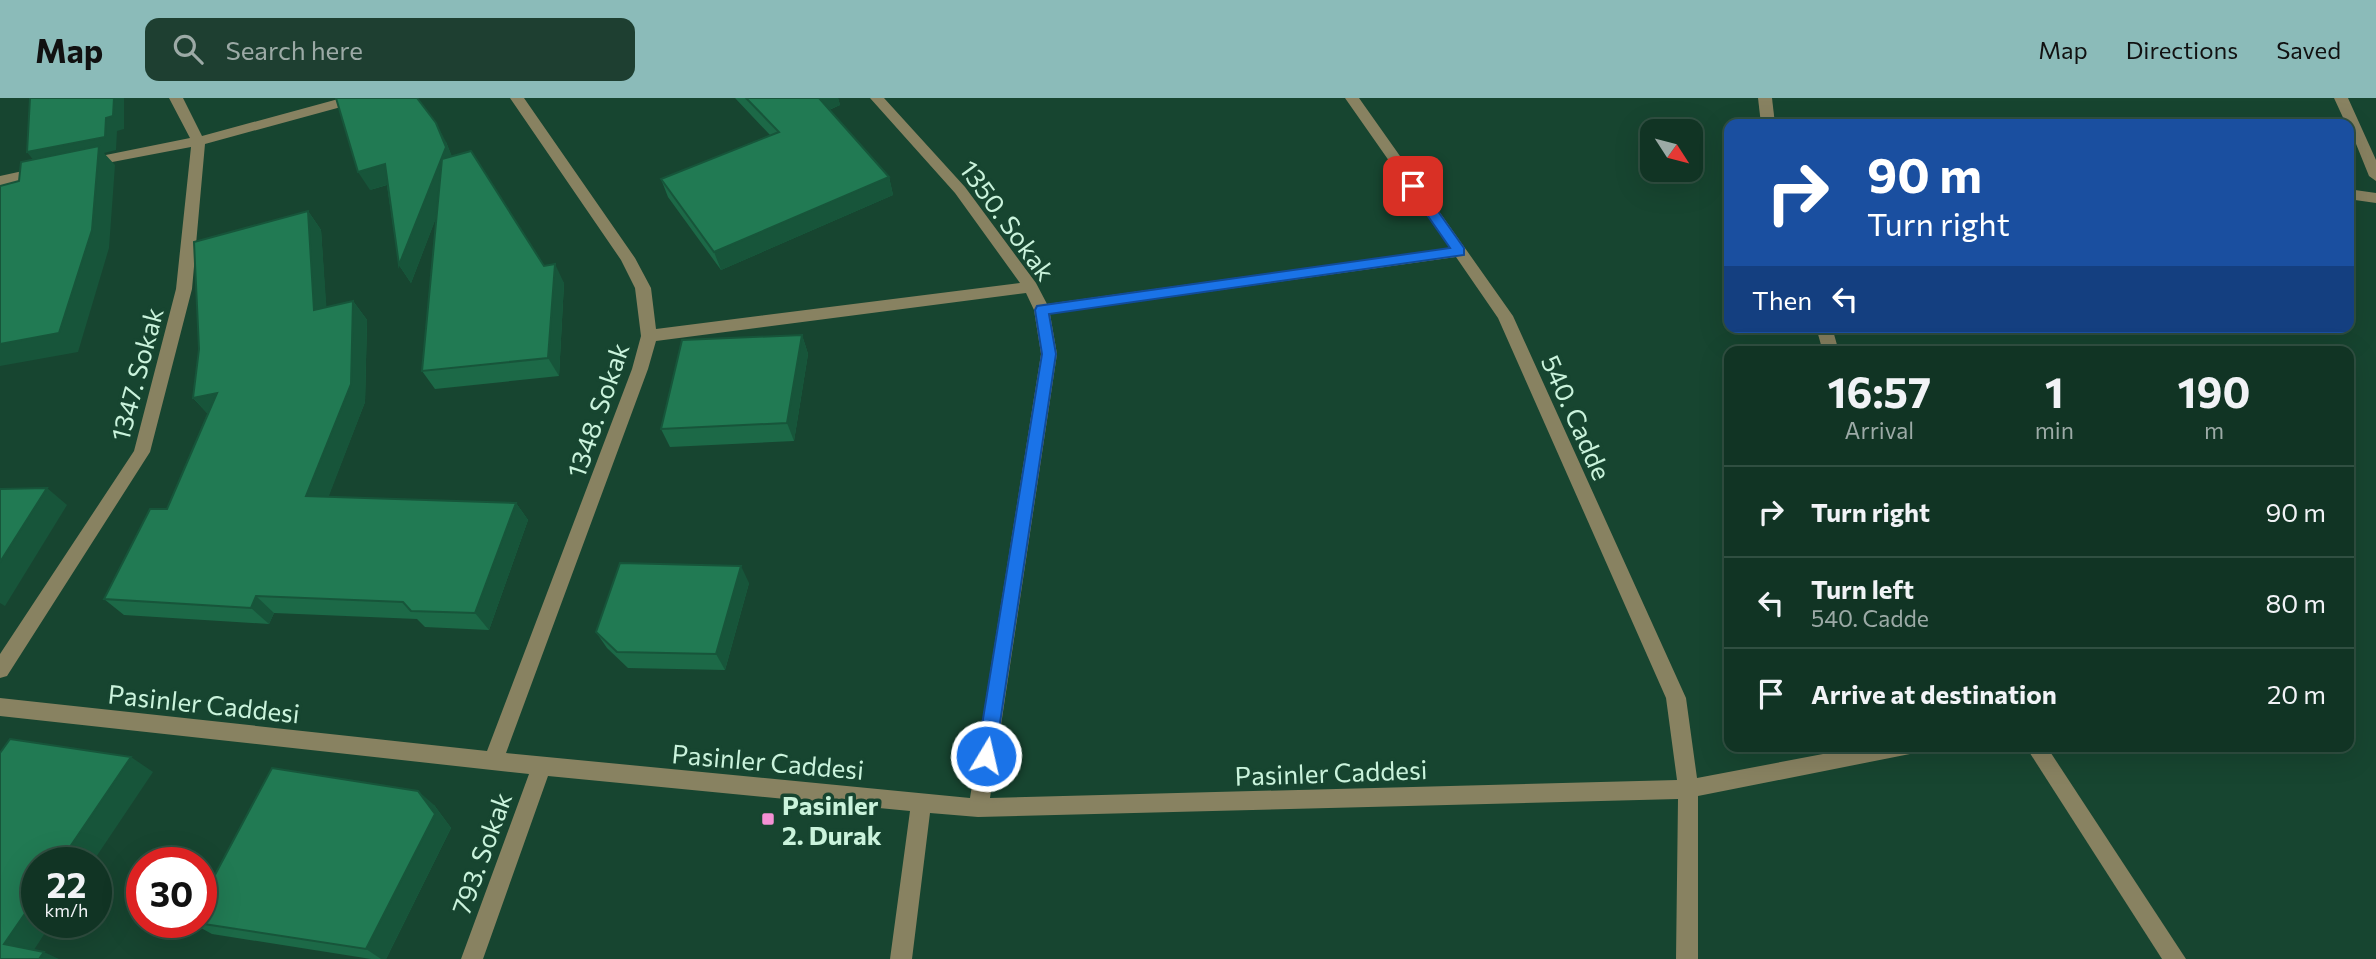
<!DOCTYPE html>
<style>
body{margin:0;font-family:Commissioner,sans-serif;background:#1e3f31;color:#f1f3f6;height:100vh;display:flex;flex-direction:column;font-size:26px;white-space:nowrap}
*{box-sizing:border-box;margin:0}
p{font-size:23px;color:#9caaa6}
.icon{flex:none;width:38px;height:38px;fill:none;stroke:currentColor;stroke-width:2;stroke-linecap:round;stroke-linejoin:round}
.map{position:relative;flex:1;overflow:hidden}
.panel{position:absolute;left:1724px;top:248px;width:630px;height:406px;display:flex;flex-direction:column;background:#113424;border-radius:14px;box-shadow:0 7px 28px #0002,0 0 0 2px #304f41}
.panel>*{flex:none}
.banner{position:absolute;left:1724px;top:21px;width:630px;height:214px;border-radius:14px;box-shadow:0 7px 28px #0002,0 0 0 2px #304f41;background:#1a4fa0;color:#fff;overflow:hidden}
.needle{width:46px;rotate:126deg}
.fabs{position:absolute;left:1640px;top:21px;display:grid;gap:14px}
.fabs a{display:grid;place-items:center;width:63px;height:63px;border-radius:14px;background:#113424;box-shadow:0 7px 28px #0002,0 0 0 2px #304f41;font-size:35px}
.speed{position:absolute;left:21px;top:749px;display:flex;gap:14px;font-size:35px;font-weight:700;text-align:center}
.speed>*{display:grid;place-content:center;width:91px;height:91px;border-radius:50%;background:#113424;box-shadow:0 7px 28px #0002,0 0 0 2px #304f41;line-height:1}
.speed small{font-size:18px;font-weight:400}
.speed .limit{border:10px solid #d22;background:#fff;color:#111}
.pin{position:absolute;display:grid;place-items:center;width:60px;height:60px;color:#fff;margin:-30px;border-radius:14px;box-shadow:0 4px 10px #0006}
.me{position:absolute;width:77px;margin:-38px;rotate:9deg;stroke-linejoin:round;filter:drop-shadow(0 0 5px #0008)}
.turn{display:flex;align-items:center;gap:24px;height:147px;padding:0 28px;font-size:32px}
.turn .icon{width:91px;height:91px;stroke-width:2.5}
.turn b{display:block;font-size:49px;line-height:60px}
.then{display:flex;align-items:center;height:66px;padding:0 28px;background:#0003;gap:14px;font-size:26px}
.eta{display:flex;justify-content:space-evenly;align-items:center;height:119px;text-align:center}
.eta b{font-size:42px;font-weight:700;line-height:49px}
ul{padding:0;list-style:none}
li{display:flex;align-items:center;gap:21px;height:91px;padding:0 28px;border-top:2px solid #304f41}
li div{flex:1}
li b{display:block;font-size:26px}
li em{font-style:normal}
header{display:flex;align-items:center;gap:42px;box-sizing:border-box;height:98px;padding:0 35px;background:#8bbbb9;color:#111}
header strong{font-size:33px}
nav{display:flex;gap:38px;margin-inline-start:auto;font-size:24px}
.search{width:490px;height:63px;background:#1e3f31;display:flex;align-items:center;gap:18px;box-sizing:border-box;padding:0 24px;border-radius:14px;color:#9caaa6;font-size:26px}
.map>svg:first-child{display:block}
</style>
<header>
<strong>Map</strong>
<div class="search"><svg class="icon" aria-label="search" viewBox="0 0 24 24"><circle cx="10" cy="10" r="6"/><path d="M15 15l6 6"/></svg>Search here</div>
<nav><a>Map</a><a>Directions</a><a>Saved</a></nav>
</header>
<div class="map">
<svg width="2376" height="861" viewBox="0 0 2376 861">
<rect width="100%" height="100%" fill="#174530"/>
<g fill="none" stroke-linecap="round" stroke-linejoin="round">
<g fill="#888261" fill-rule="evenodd">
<path d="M 169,0 L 183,0 L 202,38 L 342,0 L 365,0 L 363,3 L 205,46 L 192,191 L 150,354 L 7,578 L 0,580 L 0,556 L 134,353 L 176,191 L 191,49 L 86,69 L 79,65 L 86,61 L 190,40 Z"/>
<path d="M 510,0 L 524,0 L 635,160 L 651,190 L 656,231 L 1020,185 L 955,95 L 870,0 L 884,0 L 965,89 L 1036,185 L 1047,206 L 1450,150 L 1345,0 L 1359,0 L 1513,218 L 1686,600 L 1697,680 L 1860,649 L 1918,649 L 1915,655 L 1698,698 L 1698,861 L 1676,861 L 1678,701 L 978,719 L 930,715 L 912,861 L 890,861 L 910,713 L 548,678 L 483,861 L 461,861 L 529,676 L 0,618 L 0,600 L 487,653 L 632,271 L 641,238 L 635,190 L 621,162 ZM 1456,159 L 1498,220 L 1666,600 L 1677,682 L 990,700 L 1057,256 L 1050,216 ZM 1026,195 L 1034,212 L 1041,256 L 970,700 L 506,655 L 648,271 L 656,243 Z"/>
<path d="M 1758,0 L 1772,0 L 1775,26 L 1761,26 Z"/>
<path d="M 2334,0 L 2348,0 L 2376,62 L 2376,83 L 2369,78 L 2348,26 L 2346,26 Z"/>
<path d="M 41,69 L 48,74 L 46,77 L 0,88 L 0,78 Z"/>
<path d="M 2348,91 L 2376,95 L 2376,105 L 2348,101 Z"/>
<path d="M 1816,229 L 1832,229 L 1839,254 L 1823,254 Z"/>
<path d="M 2026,649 L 2047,649 L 2186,861 L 2162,861 Z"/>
</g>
</g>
<g fill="#1c6947">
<path d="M 735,0 L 838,0 L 840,7 L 829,12 L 889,79 L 893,97 L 721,172 L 668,99 L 661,81 L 770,37 Z"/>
<path d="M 446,44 L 452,59 L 544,168 L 564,185 L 559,278 L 435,291 L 422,273 L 437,117 L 411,185 L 399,167 L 387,87 L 370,92 Z"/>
<path d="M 308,113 L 321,132 L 326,209 L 353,203 L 367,222 L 365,304 L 328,399 L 516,405 L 528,422 L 489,532 L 425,529 L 417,521 L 274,515 L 269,526 L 124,517 L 104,501 L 167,411 L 208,316 L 193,300 Z"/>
<path d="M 802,237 L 808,256 L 794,343 L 670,349 L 661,331 Z"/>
<path d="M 749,485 L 725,572 L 628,570 L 607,550 L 596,534 Z"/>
<path d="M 434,707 L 451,730 L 386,861 L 371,861 L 212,836 L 190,824 Z"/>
</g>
<g fill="#17553a">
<path d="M 114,0 L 124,0 L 124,31 L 117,33 L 116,52 L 104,55 L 115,67 L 109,150 L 78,254 L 0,268 L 0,246 L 38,68 L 27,54 L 106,20 Z"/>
<path d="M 817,0 L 838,0 L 840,7 L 821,15 Z"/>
<path d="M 436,25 L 446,44 L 456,68 L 411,185 L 399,167 Z"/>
<path d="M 385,66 L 396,84 L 370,92 L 358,74 Z"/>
<path d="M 889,79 L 893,97 L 721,172 L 714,154 Z"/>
<path d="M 308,113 L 321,132 L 328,231 L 314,212 Z"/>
<path d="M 555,166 L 564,185 L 559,278 L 548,260 Z"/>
<path d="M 353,203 L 367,222 L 365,304 L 322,416 L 306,398 Z"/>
<path d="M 802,237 L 808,256 L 794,343 L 787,325 Z"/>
<path d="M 217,295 L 210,318 L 193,300 Z"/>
<path d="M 47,390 L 67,407 L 5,508 L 0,505 L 0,464 Z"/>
<path d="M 516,405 L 528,422 L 489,532 L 475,515 Z"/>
<path d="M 741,468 L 749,485 L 725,572 L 716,556 Z"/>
<path d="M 256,498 L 274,515 L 269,526 L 251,510 Z"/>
<path d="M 131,659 L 153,674 L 92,765 L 59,765 Z"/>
<path d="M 418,693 L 434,707 L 451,730 L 386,861 L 381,861 L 366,851 Z"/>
<path d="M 37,798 L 37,824 L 52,824 L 30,858 L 4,846 Z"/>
<path d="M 44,854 L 59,861 L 39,861 Z"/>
</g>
<g fill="#217a53" stroke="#17553a" stroke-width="2">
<path d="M 30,0 L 114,0 L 113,18 L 106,20 L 105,39 L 27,54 Z"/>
<path d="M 336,0 L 417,0 L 436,25 L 446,49 L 399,167 L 385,66 L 358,74 Z"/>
<path d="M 746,0 L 819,0 L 889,79 L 714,154 L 661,81 L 779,34 Z"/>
<path d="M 99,48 L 92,132 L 59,235 L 0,246 L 0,88 L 19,83 L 21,64 Z"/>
<path d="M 471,53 L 544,168 L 555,166 L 548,260 L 422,273 L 442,61 Z"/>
<path d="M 308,113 L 314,212 L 353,203 L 351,286 L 306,398 L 516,405 L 475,515 L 411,513 L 403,504 L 256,498 L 251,510 L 104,501 L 150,411 L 167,411 L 217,295 L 193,300 L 199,251 L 194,144 Z"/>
<path d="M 802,237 L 787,325 L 661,331 L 682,242 Z"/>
<path d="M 47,390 L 0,464 L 0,391 Z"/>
<path d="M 620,465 L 741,468 L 716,556 L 617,554 L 596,534 Z"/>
<path d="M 10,641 L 131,659 L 59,765 L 37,765 L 37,798 L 4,846 L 44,854 L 39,861 L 0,861 L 0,655 Z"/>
<path d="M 272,670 L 418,693 L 435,716 L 366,851 L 191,824 L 201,824 L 201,803 Z"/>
</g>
<path fill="#1a73e8" stroke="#114b97" stroke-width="2" d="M 1413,83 L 1418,85 L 1464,150 L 1464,157 L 1049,216 L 1056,256 L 995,658 L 992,664 L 986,667 L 979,664 L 977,658 L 1042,256 L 1035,212 L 1037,208 L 1450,150 L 1407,88 Z"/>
<rect fill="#f491d4" stroke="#174530" stroke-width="2.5" x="761" y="714" width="14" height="14" rx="3.5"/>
<g text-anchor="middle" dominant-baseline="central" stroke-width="7" stroke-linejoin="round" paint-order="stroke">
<g font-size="26" fill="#caf3dc" stroke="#174530">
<text transform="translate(1008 122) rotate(54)">1350. Sokak</text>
<text transform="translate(136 276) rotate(-75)">1347. Sokak</text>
<text transform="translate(597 312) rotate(-71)">1348. Sokak</text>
<text transform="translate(1577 319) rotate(66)">540. Cadde</text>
<text transform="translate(204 605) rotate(6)">Pasinler Caddesi</text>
<text transform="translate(768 663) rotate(5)">Pasinler Caddesi</text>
<text transform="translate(1331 674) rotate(-2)">Pasinler Caddesi</text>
<text transform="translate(481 755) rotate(-70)">793. Sokak</text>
</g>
<g font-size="26" font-weight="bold" fill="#caf3dc" stroke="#174530" text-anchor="start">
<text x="782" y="706">Pasinler<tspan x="782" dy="30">2. Durak</tspan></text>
</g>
</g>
</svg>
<div class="fabs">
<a><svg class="needle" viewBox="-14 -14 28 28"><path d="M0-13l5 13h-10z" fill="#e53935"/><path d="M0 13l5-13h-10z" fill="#9caaa6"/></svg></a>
</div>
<div class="speed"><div>22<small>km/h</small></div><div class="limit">30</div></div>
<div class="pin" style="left:1413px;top:88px;background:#d93025"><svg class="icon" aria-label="arrive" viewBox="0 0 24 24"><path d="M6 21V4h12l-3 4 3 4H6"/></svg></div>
<svg class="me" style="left:986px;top:658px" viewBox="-20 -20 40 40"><circle r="17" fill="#1a73e8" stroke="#fff" stroke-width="3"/><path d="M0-11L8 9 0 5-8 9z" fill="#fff"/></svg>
<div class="banner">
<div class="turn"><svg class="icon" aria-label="right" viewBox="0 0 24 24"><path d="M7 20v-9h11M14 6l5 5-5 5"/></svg><div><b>90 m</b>Turn right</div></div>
<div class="then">Then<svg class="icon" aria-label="left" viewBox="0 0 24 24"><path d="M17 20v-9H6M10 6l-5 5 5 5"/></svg></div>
</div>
<section class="panel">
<div class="eta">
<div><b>16:57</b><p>Arrival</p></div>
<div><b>1</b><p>min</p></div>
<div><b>190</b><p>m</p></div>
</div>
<ul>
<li><svg class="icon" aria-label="right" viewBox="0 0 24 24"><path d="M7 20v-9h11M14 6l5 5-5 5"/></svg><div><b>Turn right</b></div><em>90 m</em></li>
<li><svg class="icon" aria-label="left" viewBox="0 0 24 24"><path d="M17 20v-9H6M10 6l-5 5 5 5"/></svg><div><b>Turn left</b><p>540. Cadde</p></div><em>80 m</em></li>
<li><svg class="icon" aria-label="arrive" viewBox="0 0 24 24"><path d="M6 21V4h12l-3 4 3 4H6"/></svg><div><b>Arrive at destination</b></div><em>20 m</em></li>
</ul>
</section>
</div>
